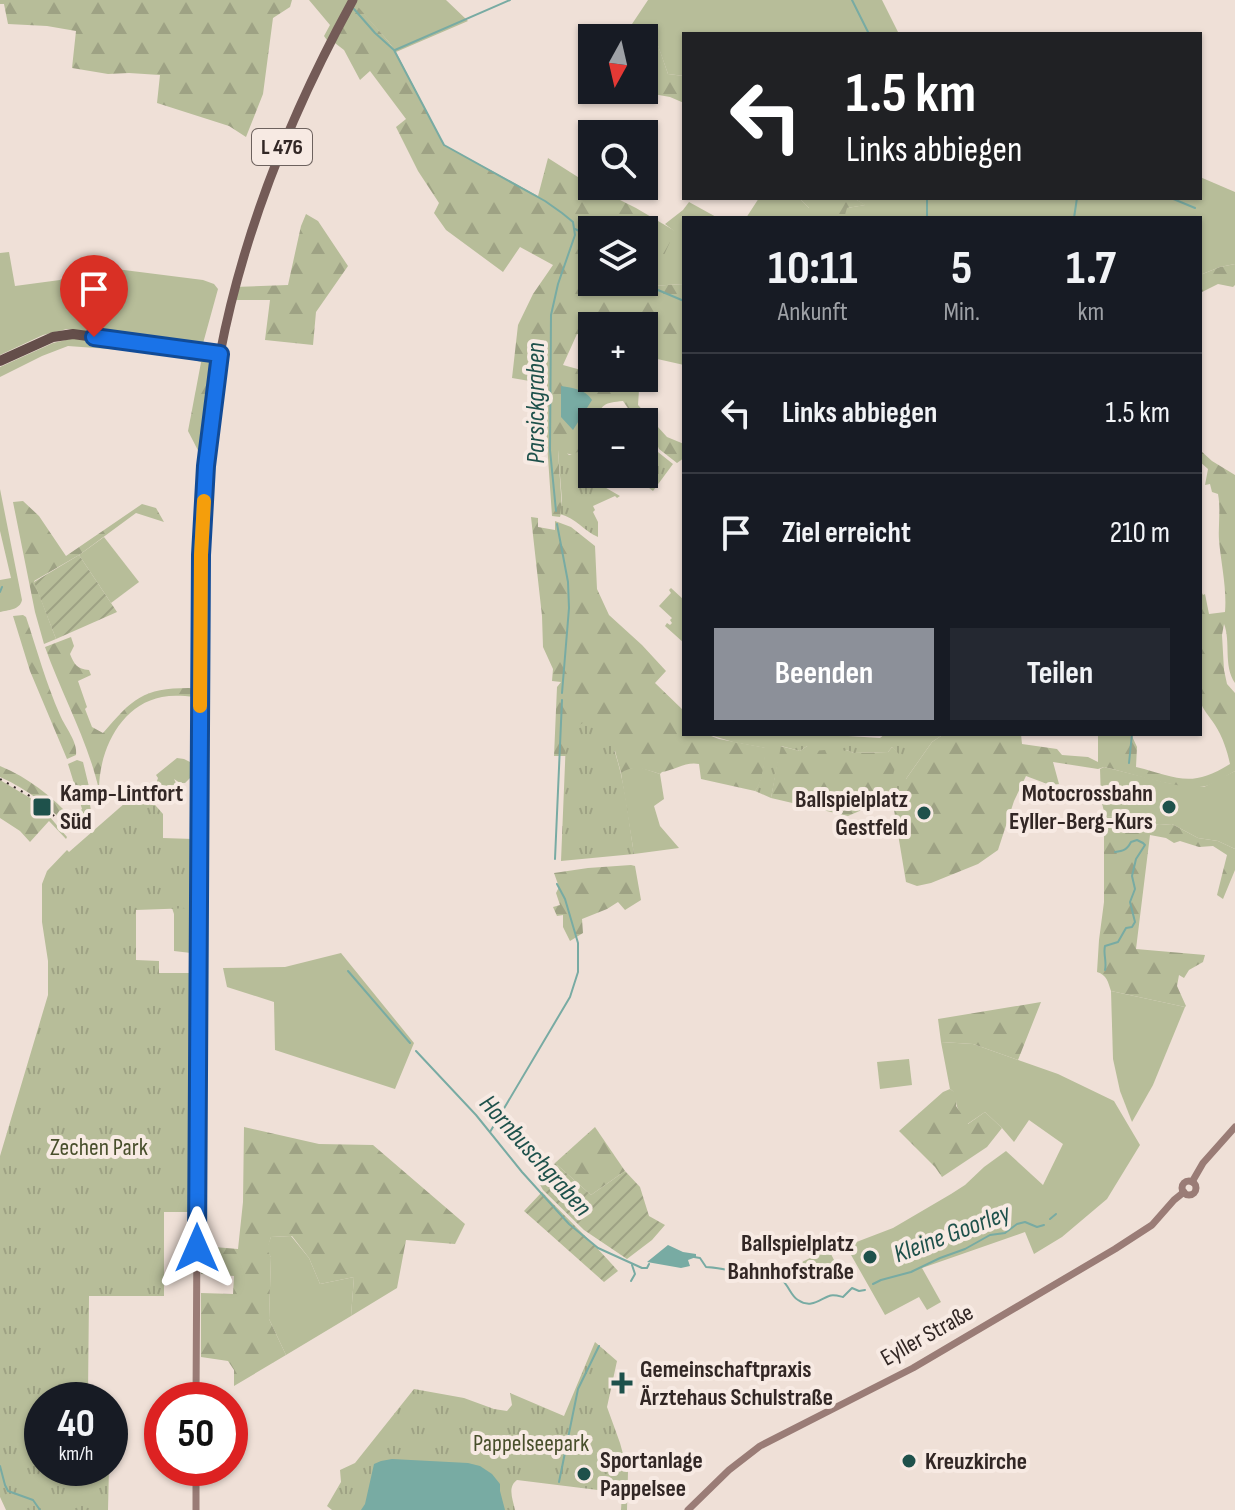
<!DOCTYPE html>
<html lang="de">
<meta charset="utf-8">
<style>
body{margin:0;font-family:"Sofia Sans Condensed",sans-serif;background:#242831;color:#f1f3f6;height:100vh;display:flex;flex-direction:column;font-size:30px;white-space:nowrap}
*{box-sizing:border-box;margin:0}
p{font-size:26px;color:#9ea1a6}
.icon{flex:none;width:44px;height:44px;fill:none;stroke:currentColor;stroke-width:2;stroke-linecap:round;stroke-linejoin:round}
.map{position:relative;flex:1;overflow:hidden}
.panel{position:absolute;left:682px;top:216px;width:520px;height:520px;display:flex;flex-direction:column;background:#171b24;border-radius:0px;box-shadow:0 2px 6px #0004}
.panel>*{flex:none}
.top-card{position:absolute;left:682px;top:32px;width:520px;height:168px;border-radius:0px;box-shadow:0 2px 6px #0004;background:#202124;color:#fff;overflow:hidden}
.needle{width:52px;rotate:188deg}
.controls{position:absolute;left:578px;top:24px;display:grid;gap:16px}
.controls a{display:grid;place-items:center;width:80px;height:80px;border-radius:0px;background:#171b24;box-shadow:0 2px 6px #0004;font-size:40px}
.speed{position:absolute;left:24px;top:1382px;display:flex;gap:16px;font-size:40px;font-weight:700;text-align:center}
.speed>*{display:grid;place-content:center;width:104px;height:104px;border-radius:50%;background:#171b24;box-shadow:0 2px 6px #0004;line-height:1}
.speed small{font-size:20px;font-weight:400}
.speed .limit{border:12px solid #d22;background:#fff;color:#111}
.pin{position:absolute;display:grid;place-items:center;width:68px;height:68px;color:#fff;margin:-82px -34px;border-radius:50% 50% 50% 0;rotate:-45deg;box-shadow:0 0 8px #0007}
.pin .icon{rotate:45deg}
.me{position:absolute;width:88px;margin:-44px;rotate:0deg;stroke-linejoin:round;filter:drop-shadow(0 0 6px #0008)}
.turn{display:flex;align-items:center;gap:28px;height:168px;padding:0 32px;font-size:36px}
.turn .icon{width:104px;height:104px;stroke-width:2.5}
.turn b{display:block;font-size:56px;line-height:68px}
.eta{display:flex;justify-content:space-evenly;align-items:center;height:136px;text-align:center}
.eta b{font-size:48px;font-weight:700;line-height:56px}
.action{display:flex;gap:16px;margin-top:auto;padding:16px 32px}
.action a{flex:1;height:92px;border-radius:0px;background:#8c9099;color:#fff;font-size:32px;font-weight:700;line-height:92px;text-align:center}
.action a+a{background:#242831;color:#f1f3f6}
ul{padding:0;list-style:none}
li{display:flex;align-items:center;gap:24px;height:120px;padding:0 32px;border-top:2px solid #363941}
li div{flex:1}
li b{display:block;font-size:30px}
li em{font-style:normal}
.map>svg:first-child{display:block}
</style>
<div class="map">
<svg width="1235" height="1510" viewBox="0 0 1235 1510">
<defs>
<pattern id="forest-firs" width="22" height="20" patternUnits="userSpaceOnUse" patternTransform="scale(2)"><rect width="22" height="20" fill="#b7bd99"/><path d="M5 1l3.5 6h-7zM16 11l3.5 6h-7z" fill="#9ea284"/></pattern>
<pattern id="park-tufts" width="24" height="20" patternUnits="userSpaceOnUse" patternTransform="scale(2)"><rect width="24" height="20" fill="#b7bd99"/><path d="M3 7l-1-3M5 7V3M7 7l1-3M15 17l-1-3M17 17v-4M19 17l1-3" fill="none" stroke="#9ea284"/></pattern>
<pattern id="garden-furrows" width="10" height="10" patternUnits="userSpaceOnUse" patternTransform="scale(2)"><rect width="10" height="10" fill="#b7bd99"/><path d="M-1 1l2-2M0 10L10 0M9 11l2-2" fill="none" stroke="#9ea284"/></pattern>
</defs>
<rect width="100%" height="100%" fill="#efe0d7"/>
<g fill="#b7bd99">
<path d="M 309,0 L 446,0 L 468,21 L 396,52 L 388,41 L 353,2 L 329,43 L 324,36 L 330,25 Z"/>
<path d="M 648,0 L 882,0 L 899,34 L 684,34 L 684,76 L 668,74 L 656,40 L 630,27 Z"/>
<path d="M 1200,177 L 1235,192 L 1235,264 L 1220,267 L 1200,275 L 1200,218 L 746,218 L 759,198 L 799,198 L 809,208 L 847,208 L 865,205 L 853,198 L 1200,198 Z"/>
<path d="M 689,202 L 718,218 L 684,218 L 684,284 L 649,286 L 674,231 L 665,224 L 683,210 Z"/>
<path d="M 9,252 L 15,286 L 60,280 L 72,271 L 97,269 L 116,269 L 203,280 L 214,284 L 218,289 L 202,347 L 67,329 L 43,335 L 0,355 L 0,253 Z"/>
<path d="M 74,338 L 204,352 L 201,362 L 186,358 L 150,352 L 68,346 L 42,356 L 0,377 L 0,367 L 53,343 Z"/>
<path d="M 0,489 L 22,600 C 20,610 8,610 0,612 L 0,580 L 11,578 L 0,531 Z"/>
<path d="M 104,537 L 139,582 L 111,603 L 79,555 Z"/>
<path d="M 671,588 L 684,600 L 684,646 L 682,645 L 684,643 L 665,626 L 667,623 L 670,625 L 672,623 L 670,620 L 672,618 L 659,606 L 671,593 L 669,590 Z"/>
<path d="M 177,758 L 184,759 L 192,763 L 192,776 L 185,783 L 180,783 L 174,779 L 177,785 L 173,792 L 160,794 L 156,784 L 158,778 L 156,775 Z"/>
<path d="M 639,767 L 660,774 L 664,799 L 654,806 L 660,826 L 679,848 L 634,854 L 621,773 L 626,769 Z"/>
<path d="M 1104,767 L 1168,783 L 1204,787 L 1235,771 L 1235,849 L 1218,841 L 1198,838 L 1172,824 L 1159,825 L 1129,817 L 1105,816 L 1101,799 L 1100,769 Z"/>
<path d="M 172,908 L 192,908 L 191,953 L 174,951 L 174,914 Z"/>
<path d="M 341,953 L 414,1043 L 395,1089 L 275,1050 L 274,1002 L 227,987 L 223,968 L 285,967 Z"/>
<path d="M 1111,991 L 1185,1007 L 1153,1085 L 1132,1122 L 1120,1091 L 1113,1059 Z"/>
<path d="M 941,1042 L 973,1044 L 1058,1074 L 1114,1101 L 1140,1145 L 1107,1199 L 1062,1237 L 1034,1254 L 1025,1232 L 922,1268 L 941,1302 L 927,1310 L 919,1297 L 885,1315 L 846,1246 L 893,1228 L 951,1194 L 965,1185 L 984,1167 L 1006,1151 L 1043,1185 L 1063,1144 L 1029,1120 L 1014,1142 L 1002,1128 L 985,1112 L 966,1125 C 963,1120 960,1114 958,1109 C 954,1100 959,1095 950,1089 Z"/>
<path d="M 909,1059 L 912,1085 L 880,1089 L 877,1062 Z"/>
<path d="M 291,1236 L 309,1258 L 320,1284 L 354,1277 L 351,1316 L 286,1355 L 269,1319 L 271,1257 L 266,1250 L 271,1237 Z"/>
<path d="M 820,1253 L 831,1254 L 834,1260 L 843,1266 L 844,1272 L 804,1280 L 793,1280 L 792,1277 L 794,1266 Z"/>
</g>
<g fill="url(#forest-firs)" fill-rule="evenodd">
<path d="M 0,0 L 292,0 L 290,7 L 273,18 L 263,94 L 246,137 L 229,126 L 157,103 L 160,75 L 129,73 L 108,74 L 72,68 L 76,31 L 47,26 L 8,24 L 4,4 L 0,4 Z"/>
<path d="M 353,1 L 388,41 L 396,52 L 444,145 L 538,196 L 548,158 L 592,186 L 636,208 L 675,231 L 650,286 L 684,284 L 684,365 L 644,356 L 644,326 L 592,326 L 592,339 L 577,334 L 563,365 L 592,373 L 592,378 L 611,378 L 639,390 L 638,405 L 667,437 L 684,444 L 684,458 L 677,463 L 659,449 L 652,433 L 644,427 L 644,422 L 639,422 L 636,420 L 623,401 C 605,403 600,403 598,422 L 592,422 L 592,453 C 582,460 568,454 558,450 L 562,509 L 560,517 L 552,516 L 544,399 L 547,384 L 512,378 L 518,325 L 533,294 L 553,265 L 520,247 L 503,272 L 446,230 L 434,213 L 439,203 L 418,171 L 396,127 L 406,119 L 370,71 L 360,80 L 344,50 L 331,40 ZM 592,230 L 644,230 L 644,282 L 592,282 Z"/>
<path d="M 643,35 L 656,39 L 668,74 L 684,76 L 684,103 L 670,97 L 642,92 L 642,90 L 644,90 Z"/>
<path d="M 799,198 L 853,198 L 866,205 L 847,208 L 844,218 L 809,208 Z"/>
<path d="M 306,214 L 318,221 L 348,266 L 316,312 L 313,345 L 265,340 L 270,300 L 232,300 L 234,287 L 288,285 L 301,226 Z"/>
<path d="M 1235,264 L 1235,285 L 1233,287 L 1218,284 L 1200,293 L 1200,275 L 1220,267 Z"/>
<path d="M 203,352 L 220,354 L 206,466 L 188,431 Z"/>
<path d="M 1201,451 L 1212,461 L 1235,475 L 1235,683 C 1223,666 1231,641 1224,624 L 1222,635 L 1224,670 L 1227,684 L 1235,693 L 1235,771 C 1226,776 1216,783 1206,786 C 1186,792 1127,772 1104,767 L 1098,769 L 1053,762 L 1059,784 L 1050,785 L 1026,776 L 1014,801 L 998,850 L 978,864 L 931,883 L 917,886 L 906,882 L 894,810 L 894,796 L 848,816 L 771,798 L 780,746 L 800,751 L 807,746 L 825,749 L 846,750 L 854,753 L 888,752 L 892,747 L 899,753 L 906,779 L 932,742 L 944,734 L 1021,734 L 1022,744 L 1057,749 L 1062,755 L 1088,757 L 1098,762 L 1098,734 L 1131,734 L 1137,747 L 1136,767 C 1177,777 1190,789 1230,764 C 1227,750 1223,738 1215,725 C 1210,717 1203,710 1200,701 L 1200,589 L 1203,595 L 1205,594 L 1209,614 L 1225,612 C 1227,588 1221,564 1219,540 C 1218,525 1221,509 1218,494 L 1212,492 L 1210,484 L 1205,485 L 1208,469 L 1200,462 Z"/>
<path d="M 23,501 L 39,516 L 66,556 L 142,504 L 156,508 L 164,522 L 136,513 L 79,555 L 34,581 L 56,639 L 44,644 L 35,612 L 13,502 Z"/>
<path d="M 531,517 L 538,518 L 538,527 L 555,530 L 555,521 L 571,527 L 595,546 L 597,589 L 609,615 L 642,645 L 666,671 L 655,683 L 684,711 L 684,734 L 706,734 L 719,739 L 766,748 C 764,763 764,780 755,791 L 701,779 L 699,764 C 687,761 674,770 662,772 L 660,774 C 647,770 634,764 621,773 L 615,751 L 566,740 L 566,756 L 554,756 L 557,687 L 561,682 L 552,681 L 553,669 L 543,647 L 542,616 Z"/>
<path d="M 23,615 L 26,617 C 37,650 46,683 60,715 C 65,727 78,742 76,755 L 67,759 L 30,671 L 13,616 Z"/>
<path d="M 71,637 L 74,646 L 70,654 C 74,664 77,669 89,670 L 91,675 L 78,681 L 87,707 L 85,709 L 92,727 L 103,733 C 134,697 144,687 195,688 L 194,697 C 184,696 173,695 162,697 C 120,705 99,751 99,790 C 88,741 62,695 45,647 Z"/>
<path d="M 77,760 L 83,762 L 91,795 L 89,798 L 91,811 L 83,822 L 72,832 C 52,808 29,790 0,777 L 0,766 C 29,778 51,796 72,818 L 82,809 L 68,764 Z"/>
<path d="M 0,780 L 37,802 L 67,837 L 66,839 L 49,821 L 30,842 L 20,831 L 0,818 Z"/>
<path d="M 1105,816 L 1129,817 L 1159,825 L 1172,824 L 1198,838 L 1218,841 L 1235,849 L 1235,870 L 1223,899 L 1217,895 L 1227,855 L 1213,846 L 1199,847 L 1180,841 L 1174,843 L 1166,838 L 1150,835 L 1136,949 L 1205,955 L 1203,962 L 1189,970 L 1184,978 L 1179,975 L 1177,986 L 1186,1006 L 1185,1007 L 1111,991 C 1108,982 1107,975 1097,972 L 1099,940 L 1104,902 L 1104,828 L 1102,822 Z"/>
<path d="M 631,865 L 635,866 L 641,900 L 625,910 L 618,902 L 607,909 L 582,919 L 583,933 L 570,941 L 563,927 L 563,915 L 557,916 L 553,907 L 560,905 L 556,893 L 559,887 L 554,873 L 588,868 Z"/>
<path d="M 1041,1002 L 1018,1060 L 973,1044 L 941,1042 L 938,1019 Z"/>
<path d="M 950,1089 L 957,1094 L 956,1106 L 968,1124 L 985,1112 L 1002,1128 L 987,1147 L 942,1177 L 935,1167 L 899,1131 L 943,1092 Z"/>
<path d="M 244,1127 L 319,1144 L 373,1145 L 465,1224 L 455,1244 L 406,1240 L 397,1288 L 351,1316 L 354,1277 L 320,1284 L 309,1258 L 292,1236 L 271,1237 L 267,1250 L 271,1257 L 269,1319 L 286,1355 L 234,1386 L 234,1370 L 228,1361 L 201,1357 L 201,1293 L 233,1294 L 234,1276 L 201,1274 L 202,1246 L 238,1249 L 243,1202 Z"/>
<path d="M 595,1127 L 625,1171 L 591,1195 L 555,1163 Z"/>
</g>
<g fill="url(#park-tufts)">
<path d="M 644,431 L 658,452 L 673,464 L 653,491 L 631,474 L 644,474 Z"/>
<path d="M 563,449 L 569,455 L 573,455 L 577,452 L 588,456 L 592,452 L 592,474 L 608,474 L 601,485 L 620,496 L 617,498 L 615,496 L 593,506 L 595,510 L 593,512 L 598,522 L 598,537 C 584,531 576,518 560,514 L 562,501 L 558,450 Z"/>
<path d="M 588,720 L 604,725 C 624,765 627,811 634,854 L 561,861 L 566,740 L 574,728 Z"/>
<path d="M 707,734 L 816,734 L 880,738 L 885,734 L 944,734 L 932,742 L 894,796 L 891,782 L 899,754 L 892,747 L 888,752 L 854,753 L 846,750 L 829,759 L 825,750 L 812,751 L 807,746 L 800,751 L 781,746 L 771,798 L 755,791 C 763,780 764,762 765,748 L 733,742 Z"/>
<path d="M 141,789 L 163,814 L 163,838 L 193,839 L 192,908 L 136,910 L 136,960 L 159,961 L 159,973 L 192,973 L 191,1212 L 164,1212 L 164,1296 L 89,1296 L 88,1394 L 110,1395 L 110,1400 L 42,1400 L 42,1468 L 109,1468 L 108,1510 L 6,1510 L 0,1497 L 0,1156 L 48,995 L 48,961 L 42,922 L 42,884 L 47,871 L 67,850 L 69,852 Z"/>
<path d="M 595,1342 L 617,1361 L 607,1407 L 620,1443 L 628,1472 L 627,1510 L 621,1510 L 622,1493 L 517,1480 C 507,1487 513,1500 515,1510 L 332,1510 L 327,1506 L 341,1482 L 340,1470 L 355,1463 L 414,1389 L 464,1398 L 494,1409 L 507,1411 L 512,1405 L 510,1393 L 564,1416 Z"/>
</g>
<g fill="url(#garden-furrows)">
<path d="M 79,555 L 117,612 L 56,639 L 34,582 Z"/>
<path d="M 555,1163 L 591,1195 L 625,1171 L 640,1187 L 649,1216 L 665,1225 L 652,1240 L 627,1259 L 584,1230 L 543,1190 L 539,1183 Z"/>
<path d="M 542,1192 C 567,1219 594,1243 618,1271 L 604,1282 L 524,1211 Z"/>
</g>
<g fill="#78aba3">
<path d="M 561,386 C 573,388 585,389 592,400 L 573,430 L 561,417 Z"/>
<path d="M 668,1245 L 683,1252 L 696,1254 L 696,1257 L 688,1260 L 690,1266 L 681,1268 L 647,1262 Z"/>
<path d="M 392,1459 L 468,1463 L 480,1466 L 492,1474 L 500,1484 L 500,1491 L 505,1510 L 361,1510 L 365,1504 L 374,1464 L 381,1461 Z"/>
</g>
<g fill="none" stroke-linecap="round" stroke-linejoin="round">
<g stroke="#78aba3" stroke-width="2">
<path d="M 852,0 L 869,34"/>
<path d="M 354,9 L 375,33 L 394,50 L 444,145 L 545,201 L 562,213 L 573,222 L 575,235 L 558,284 L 551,315 L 550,450 L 556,511"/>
<path d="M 395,50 L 510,0"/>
<path d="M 927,198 L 927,218"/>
<path d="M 1171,198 L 1195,208"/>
<path d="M 1074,218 L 1077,198"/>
<path d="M 575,229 L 581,232 L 592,247"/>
<path d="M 639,282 L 684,301"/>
<path d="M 557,524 L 568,582 L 569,608 L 562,693"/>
<path d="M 0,592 L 2,587"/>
<path d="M 1129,763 L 1132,734"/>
<path d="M 555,859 L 562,700"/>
<path d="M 1105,970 C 1107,961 1103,954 1105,946 L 1118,942 L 1126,928 L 1132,927 L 1135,922 L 1130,902 L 1135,889 L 1132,876 L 1136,859 L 1145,845 L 1143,843 L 1137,840 L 1131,842 C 1127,850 1123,851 1115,852"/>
<path d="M 348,971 L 410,1043"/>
<path d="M 416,1051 L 476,1115 L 522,1172 L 569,1224 L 598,1248 L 642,1268 L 647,1268 L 649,1264"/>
<path d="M 490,1132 L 570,997 L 578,972 L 578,943 L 565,899 L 557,884"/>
<path d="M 1050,1219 L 1056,1214"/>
<path d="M 694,1257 L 700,1258 L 706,1267 C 732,1268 756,1279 782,1280 C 789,1286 791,1296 798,1300 C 811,1309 820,1299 829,1296 C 833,1294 839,1296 843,1297 L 852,1288 L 859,1291 L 865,1290"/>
<path d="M 631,1281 L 635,1274 L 632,1265"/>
<path d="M 873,1284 L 881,1280 L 911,1272 L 940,1258 L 965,1249 L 990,1235 L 1005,1233 L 1017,1224 L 1025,1222 L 1037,1227 L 1044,1225"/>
<path d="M 0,1466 L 5,1485 L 8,1491 L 33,1500 L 40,1510"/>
<path d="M 559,1482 L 578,1389 L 599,1346"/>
</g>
<g stroke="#9a7c76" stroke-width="7">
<circle cx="1189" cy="1188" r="7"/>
<path d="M 1192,1182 L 1203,1163 L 1235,1127"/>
<path d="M 196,1400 L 201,555 L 206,466 L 220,354"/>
<path d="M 196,1510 L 196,1468"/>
<path d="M 688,1510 L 729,1470 L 760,1446 L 913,1368 L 1115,1249 L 1152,1225 L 1174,1200 L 1184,1192"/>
</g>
<path stroke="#745b57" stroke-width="9" d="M 220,354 C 244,229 292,111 353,0"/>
<path stroke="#644e4a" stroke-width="10" d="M 0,361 L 53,337 L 73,334 L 220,354"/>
<path stroke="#322725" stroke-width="2" stroke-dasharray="2 6" stroke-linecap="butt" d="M 0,779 L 37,800 L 66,827"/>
</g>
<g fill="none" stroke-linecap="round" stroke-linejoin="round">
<g stroke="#114b97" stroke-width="20">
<path id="route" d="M 94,337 L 220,354 L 206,466 L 201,555 L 197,1248"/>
</g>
<use href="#route" stroke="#1a73e8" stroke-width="14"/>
<path stroke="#f59e0b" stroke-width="14" d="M 200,706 L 201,555 L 204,501"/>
</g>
<g fill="#1e514b" stroke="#f7eae3" stroke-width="3">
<rect x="32" y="797" width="20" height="20" rx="4"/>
<circle cx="1169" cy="807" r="8"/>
<circle cx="924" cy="813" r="8"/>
<circle cx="870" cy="1257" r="8"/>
<path d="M618 1371h8v8h8v8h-8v8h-8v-8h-8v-8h8z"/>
<circle cx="909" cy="1461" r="8"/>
<circle cx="584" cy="1474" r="8"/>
</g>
<g text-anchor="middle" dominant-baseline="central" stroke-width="8" stroke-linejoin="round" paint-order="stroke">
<rect fill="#f7eae3" stroke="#6d625e" stroke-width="2" x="252" y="129" width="60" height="36" rx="6"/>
<g font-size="22" font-weight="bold" fill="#322725">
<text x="282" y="147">L 476</text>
</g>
<g font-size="24" font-weight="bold" fill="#322725" stroke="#f7eae3" text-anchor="start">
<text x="60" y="793">Kamp-Lintfort<tspan x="60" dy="28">Süd</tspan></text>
<text x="1153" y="793" text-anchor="end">Motocrossbahn<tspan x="1153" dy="28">Eyller-Berg-Kurs</tspan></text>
<text x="908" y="799" text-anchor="end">Ballspielplatz<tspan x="908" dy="28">Gestfeld</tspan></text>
<text x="854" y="1243" text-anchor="end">Ballspielplatz<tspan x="854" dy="28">Bahnhofstraße</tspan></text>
<text x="640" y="1369">Gemeinschaftpraxis<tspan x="640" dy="28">Ärztehaus Schulstraße</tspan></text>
<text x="600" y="1460">Sportanlage<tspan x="600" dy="28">Pappelsee</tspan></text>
<text x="925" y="1461">Kreuzkirche</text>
</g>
<g font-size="24" fill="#484f2b" stroke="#f7eae3">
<text x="99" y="1147">Zechen Park</text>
<text x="531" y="1443">Pappelseepark</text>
</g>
<g font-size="24" fill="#322725" stroke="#f7eae3">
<text transform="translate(927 1335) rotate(-29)">Eyller Straße</text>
</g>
<g font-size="26" font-style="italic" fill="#1e514b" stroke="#f7eae3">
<text transform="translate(536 403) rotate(-90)">Parsickgraben</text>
<text transform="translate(535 1156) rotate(48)">Hornbuschgraben</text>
<text transform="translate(952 1234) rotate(-21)">Kleine Goorley</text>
</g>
</g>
</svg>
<div class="controls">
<a><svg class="needle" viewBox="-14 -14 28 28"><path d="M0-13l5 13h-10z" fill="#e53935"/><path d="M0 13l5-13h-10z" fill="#9ea1a6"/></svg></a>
<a><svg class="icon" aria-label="search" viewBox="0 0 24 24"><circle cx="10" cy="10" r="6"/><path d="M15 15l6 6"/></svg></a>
<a><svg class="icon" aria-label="layers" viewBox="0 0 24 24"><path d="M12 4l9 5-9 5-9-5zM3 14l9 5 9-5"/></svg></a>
<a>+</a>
<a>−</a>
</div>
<div class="speed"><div>40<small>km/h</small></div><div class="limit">50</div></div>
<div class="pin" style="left:94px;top:337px;background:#d93025"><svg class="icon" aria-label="arrive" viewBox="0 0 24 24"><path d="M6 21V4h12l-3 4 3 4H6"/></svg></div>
<svg class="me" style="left:197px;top:1248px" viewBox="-20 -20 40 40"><path d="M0-17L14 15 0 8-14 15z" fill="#1a73e8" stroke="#fff" stroke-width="4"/></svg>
<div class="top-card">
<div class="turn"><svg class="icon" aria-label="left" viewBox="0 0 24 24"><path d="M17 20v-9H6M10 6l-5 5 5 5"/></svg><div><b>1.5 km</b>Links abbiegen</div></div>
</div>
<section class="panel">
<div class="eta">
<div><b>10:11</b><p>Ankunft</p></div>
<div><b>5</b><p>Min.</p></div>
<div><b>1.7</b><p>km</p></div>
</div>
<ul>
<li><svg class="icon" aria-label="left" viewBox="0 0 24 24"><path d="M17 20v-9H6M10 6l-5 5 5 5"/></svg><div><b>Links abbiegen</b></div><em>1.5 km</em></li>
<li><svg class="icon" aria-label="arrive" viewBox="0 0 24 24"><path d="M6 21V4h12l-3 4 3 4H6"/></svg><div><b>Ziel erreicht</b></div><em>210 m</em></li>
</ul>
<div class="action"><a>Beenden</a><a>Teilen</a></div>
</section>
</div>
